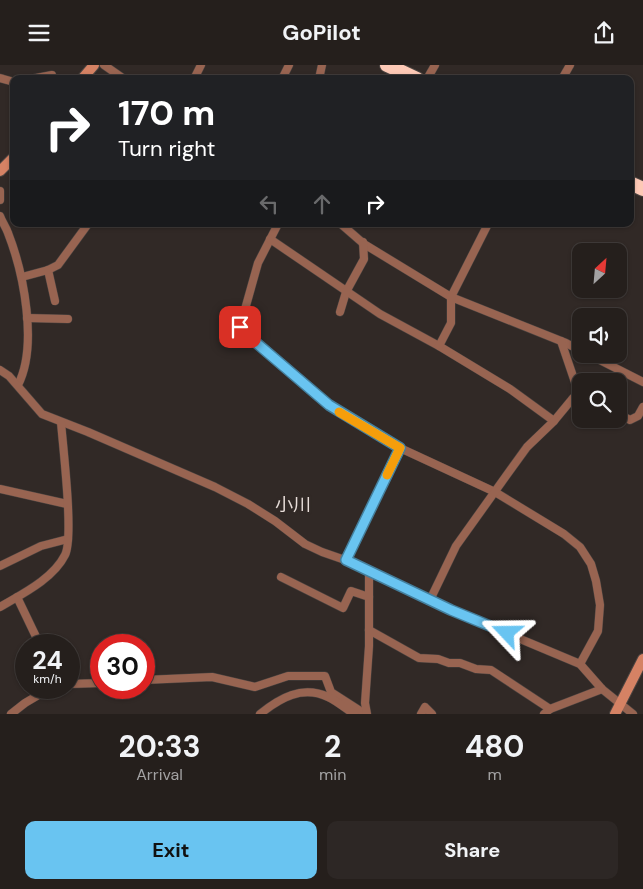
<!DOCTYPE html>
<meta charset="utf-8">
<style>
body{margin:0;font-family:"DM Sans","Noto Sans JP",sans-serif;background:#2d2725;color:#f1f3f6;height:100vh;display:flex;flex-direction:column;font-size:19px;white-space:nowrap}
*{box-sizing:border-box;margin:0}
p{font-size:16px;color:#a3a2a3}
.icon{flex:none;width:28px;height:28px;fill:none;stroke:currentColor;stroke-width:2;stroke-linecap:round;stroke-linejoin:round}
.map{position:relative;height:649px;overflow:hidden}
.side{display:flex;flex-direction:column;background:#251f1c;flex:1}
.side>*{flex:none}
.banner{position:absolute;left:10px;top:10px;width:624px;height:152px;border-radius:10px;box-shadow:0 1px 4px #0004,0 0 0 1px #423d3b;background:#202124;color:#fff;overflow:hidden}
.needle{width:32px;rotate:26deg}
.fabs{position:absolute;left:572px;top:178px;display:grid;gap:10px}
.fabs a{display:grid;place-items:center;width:55px;height:55px;border-radius:10px;background:#251f1c;box-shadow:0 1px 4px #0004,0 0 0 1px #423d3b;font-size:25px}
.speed{position:absolute;left:15px;top:569px;display:flex;gap:10px;font-size:25px;font-weight:700;text-align:center}
.speed>*{display:grid;place-content:center;width:65px;height:65px;border-radius:50%;background:#251f1c;box-shadow:0 1px 4px #0004,0 0 0 1px #423d3b;line-height:1}
.speed small{font-size:12px;font-weight:400}
.speed .limit{border:8px solid #d22;background:#fff;color:#111}
.pin{position:absolute;display:grid;place-items:center;width:42px;height:42px;color:#fff;margin:-21px;border-radius:10px;box-shadow:0 2px 8px #0006}
.me{position:absolute;width:55px;margin:-28px;rotate:293deg;stroke-linejoin:round;filter:drop-shadow(0 0 4px #0008)}
.turn{display:flex;align-items:center;gap:18px;height:105px;padding:0 25px;font-size:22px}
.turn .icon{width:65px;height:65px;stroke-width:2.5}
.turn b{display:block;font-size:35px;line-height:42px}
.lanes{display:flex;align-items:center;height:48px;padding:0 25px;background:#0003;justify-content:center;gap:25px;direction:ltr}
.lanes .off{opacity:.35}
.eta{display:flex;justify-content:space-evenly;align-items:center;height:85px;text-align:center}
.eta b{font-size:30px;font-weight:700;line-height:35px}
.cta{display:flex;gap:10px;margin-top:auto;padding:10px 25px}
.cta a{flex:1;height:58px;border-radius:10px;background:#69c4f1;color:#111;font-size:20px;font-weight:700;line-height:58px;text-align:center}
.cta a+a{background:#2d2725;color:#f1f3f6}
header{display:flex;justify-content:space-between;align-items:center;height:65px;padding:0 25px;background:#251f1c;font-size:22px;font-weight:700}
.map>svg:first-child{display:block}
</style>
<header><svg class="icon" aria-label="menu" viewBox="0 0 24 24"><path d="M4 6h16M4 12h16M4 18h16"/></svg>GoPilot<svg class="icon" aria-label="share" viewBox="0 0 24 24"><path d="M12 15V3M7 8l5-5 5 5M5 13v7h14v-7"/></svg></header>
<div class="map">
<svg width="643" height="649" viewBox="0 0 643 649">
<rect width="100%" height="100%" fill="#312926"/>
<g fill="none" stroke-linecap="round" stroke-linejoin="round">
<g stroke="#4b4441" stroke-width="9">
<g id="street">
<path d="M 104,0 L 124,14"/>
<path d="M 0,13 L 14,17"/>
<path d="M 31,14 L 52,10"/>
<path d="M 194,14 L 201,0"/>
<path d="M 282,14 L 289,0"/>
<path d="M 319,14 L 322,0"/>
<path d="M 427,14 L 435,0"/>
<path d="M 562,14 L 570,0"/>
<path d="M 0,126 L 0,135"/>
<path d="M 0,151 C 2,157 6,162 8,168 C 24,209 38,281 18,320"/>
<path d="M 278,159 L 258,198 L 240,262 L 247,270 L 322,334 L 341,348 L 400,383 L 495,427 L 564,469 L 580,482 L 591,499 L 596,516 L 600,540 L 598,566 L 580,599"/>
<path d="M 341,159 L 364,179 L 451,232 L 566,278 L 581,286"/>
<path d="M 270,174 L 380,249 L 439,281 L 510,324 L 554,356"/>
<path d="M 48,205 L 55,236"/>
<path d="M 22,212 L 48,205 L 58,200 L 88,159"/>
<path d="M 340,247 L 346,227 L 364,194 L 363,177"/>
<path d="M 27,253 L 68,254"/>
<path d="M 561,276 L 579,329"/>
<path d="M 439,281 L 451,258 L 451,232 L 488,159"/>
<path d="M 588,289 L 643,317"/>
<path d="M 0,305 L 9,311 L 42,349 L 88,367 L 215,422 L 248,439 L 275,456 L 305,479 L 322,487 L 345,495 L 451,545 L 580,599 L 602,624 L 633,649"/>
<path d="M 619,349 L 630,355 L 638,351 L 643,342"/>
<path d="M 0,424 L 67,439"/>
<path d="M 345,495 L 400,383"/>
<path d="M 0,501 L 41,481 L 68,474"/>
<path d="M 281,512 L 343,543 L 351,526 L 369,532"/>
<path d="M 17,532 L 40,580"/>
<path d="M 430,535 L 456,481 L 506,411 L 527,382 L 554,356 L 573,333 L 579,329 L 581,330"/>
<path d="M 0,542 C 22,529 53,514 65,490 C 74,472 63,383 61,357"/>
<path d="M 369,565 L 419,593 L 438,594 L 449,598 L 460,598 L 476,604 L 491,605 L 550,644"/>
<path d="M 144,615 L 212,612 L 255,622 L 288,611 L 325,611 L 331,627 L 359,645 L 360,649"/>
<path d="M 69,619 L 101,618"/>
<path d="M 11,649 L 25,638 L 52,622"/>
<path d="M 260,649 C 280,633 302,620 328,632 C 337,636 346,644 354,649"/>
<path d="M 367,649 L 365,638 L 369,581 L 369,507"/>
<path d="M 421,649 L 425,642 L 432,649"/>
<path d="M 544,649 L 550,644 L 602,624"/>
</g>
</g>
<g stroke="#4b4441" stroke-width="12">
<g id="secondary">
<path d="M 82,14 L 94,0"/>
<path d="M 0,106 L 14,92"/>
<path d="M 615,649 L 643,594"/>
</g>
</g>
<g stroke="#4b4441" stroke-width="16">
<g id="highway">
<path d="M 387,0 L 417,14"/>
<path d="M 630,118 L 643,124"/>
</g>
</g>
<use href="#street" stroke="#986451" stroke-width="8"/>
<use href="#secondary" stroke="#d58264" stroke-width="10"/>
<use href="#highway" stroke="#fdc9b6" stroke-width="14"/>
</g>
<g fill="none" stroke-linecap="round" stroke-linejoin="round">
<g stroke="#447f9d" stroke-width="12">
<path id="route" d="M 240,262 L 247,270 L 329,340 L 400,383 L 346,495 L 451,545 L 507,568"/>
</g>
<use href="#route" stroke="#69c4f1" stroke-width="9"/>
<path stroke="#f59e0b" stroke-width="9" d="M 339,347 L 400,383 L 387,410"/>
</g>
<g text-anchor="middle" dominant-baseline="central" stroke-width="5" stroke-linejoin="round" paint-order="stroke">
<g font-size="18" fill="#e7ddd9" stroke="#312926">
<text x="293" y="440">小川</text>
</g>
</g>
</svg>
<div class="fabs">
<a><svg class="needle" viewBox="-14 -14 28 28"><path d="M0-13l5 13h-10z" fill="#e53935"/><path d="M0 13l5-13h-10z" fill="#a3a2a3"/></svg></a>
<a><svg class="icon" aria-label="sound" viewBox="0 0 24 24"><path d="M4 9h4l5-4v14l-5-4H4zM17 9q2 3 0 6"/></svg></a>
<a><svg class="icon" aria-label="search" viewBox="0 0 24 24"><circle cx="10" cy="10" r="6"/><path d="M15 15l6 6"/></svg></a>
</div>
<div class="speed"><div>24<small>km/h</small></div><div class="limit">30</div></div>
<div class="pin" style="left:240px;top:262px;background:#d93025"><svg class="icon" aria-label="arrive" viewBox="0 0 24 24"><path d="M6 21V4h12l-3 4 3 4H6"/></svg></div>
<svg class="me" style="left:507px;top:568px" viewBox="-20 -20 40 40"><path d="M0-17L14 15 0 8-14 15z" fill="#69c4f1" stroke="#fff" stroke-width="4"/></svg>
<div class="banner">
<div class="turn"><svg class="icon" aria-label="right" viewBox="0 0 24 24"><path d="M7 20v-9h11M14 6l5 5-5 5"/></svg><div><b>170 m</b>Turn right</div></div>
<div class="lanes"><svg class="icon off" aria-label="left" viewBox="0 0 24 24"><path d="M17 20v-9H6M10 6l-5 5 5 5"/></svg><svg class="icon off" aria-label="ahead" viewBox="0 0 24 24"><path d="M12 20V5M6 11l6-6 6 6"/></svg><svg class="icon" aria-label="right" viewBox="0 0 24 24"><path d="M7 20v-9h11M14 6l5 5-5 5"/></svg></div>
</div>
</div>
<section class="side">
<div class="eta">
<div><b>20:33</b><p>Arrival</p></div>
<div><b>2</b><p>min</p></div>
<div><b>480</b><p>m</p></div>
</div>
<div class="cta"><a>Exit</a><a>Share</a></div>
</section>
